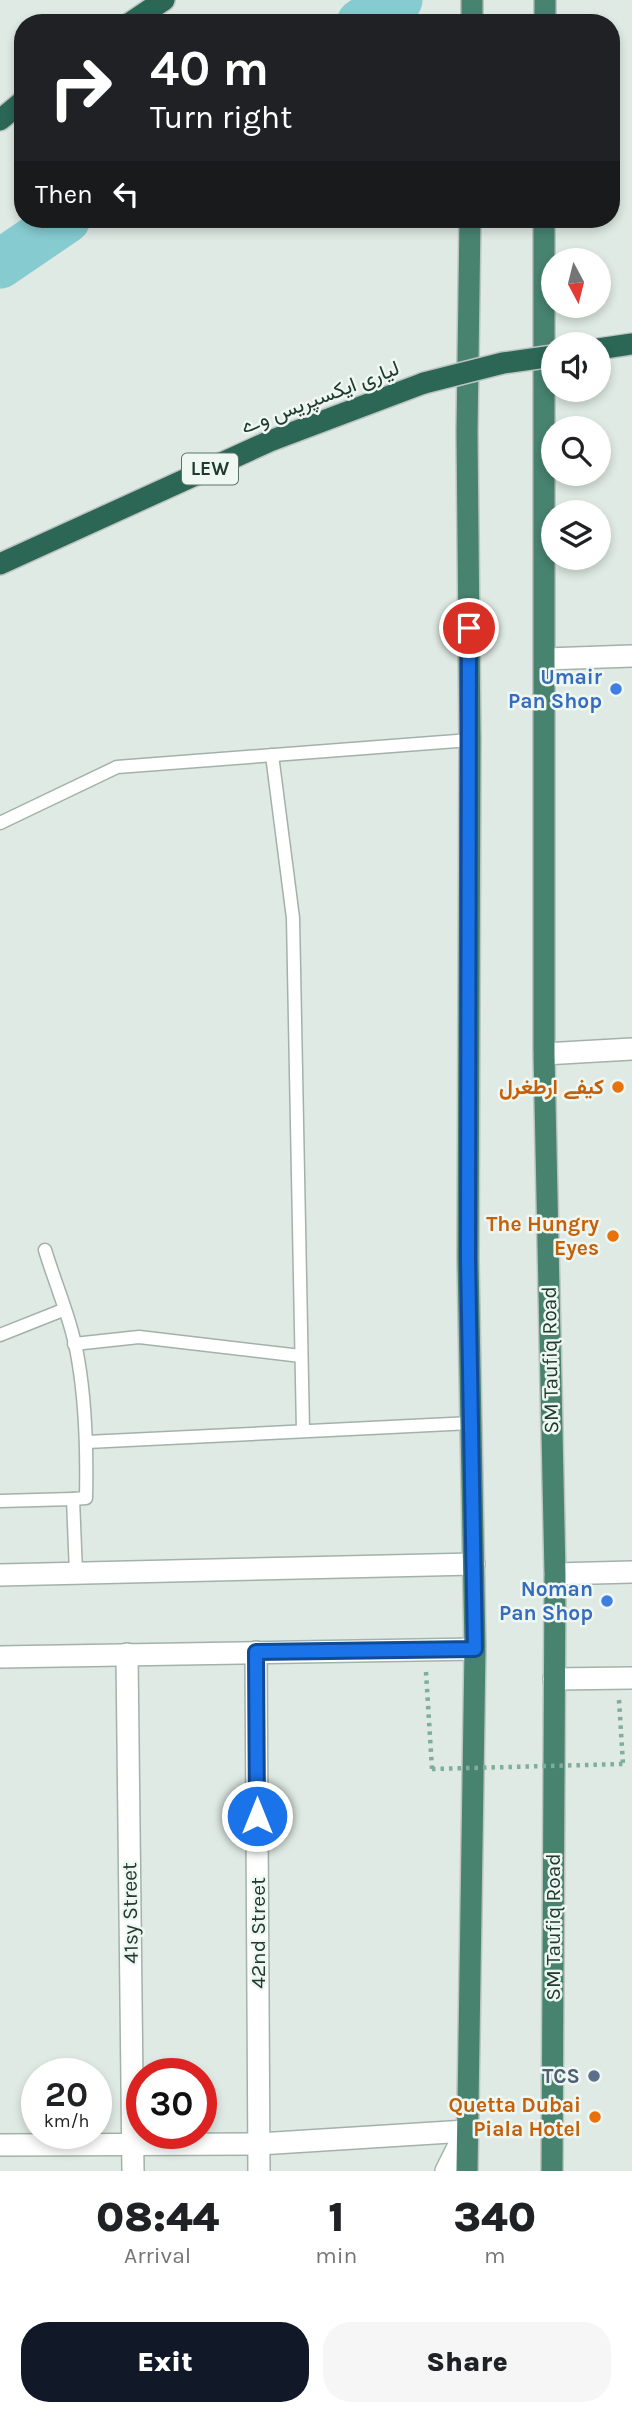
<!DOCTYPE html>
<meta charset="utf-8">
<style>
body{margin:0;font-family:Karla,Vazirmatn,sans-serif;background:#f6f6f6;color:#202124;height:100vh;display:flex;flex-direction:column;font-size:26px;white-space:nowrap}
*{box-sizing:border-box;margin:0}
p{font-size:23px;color:#757577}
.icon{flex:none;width:38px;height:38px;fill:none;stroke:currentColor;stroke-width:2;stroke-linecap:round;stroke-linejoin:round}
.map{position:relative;height:2171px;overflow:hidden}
.drawer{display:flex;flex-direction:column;background:#fff;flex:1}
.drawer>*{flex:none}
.banner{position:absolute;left:14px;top:14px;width:606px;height:214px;border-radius:28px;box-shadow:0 4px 10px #0003;background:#202124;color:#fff;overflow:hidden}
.needle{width:46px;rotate:173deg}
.controls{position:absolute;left:541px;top:248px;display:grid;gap:14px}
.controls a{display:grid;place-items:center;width:70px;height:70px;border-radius:50%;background:#fff;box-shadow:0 4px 10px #0003;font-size:35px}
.speed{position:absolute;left:21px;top:2058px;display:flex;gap:14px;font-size:35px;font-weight:700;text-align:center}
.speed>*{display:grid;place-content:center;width:91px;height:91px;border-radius:50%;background:#fff;box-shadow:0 4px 10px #0003;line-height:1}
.speed small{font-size:18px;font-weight:400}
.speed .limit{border:10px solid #d22;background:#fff;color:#111}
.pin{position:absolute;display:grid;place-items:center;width:60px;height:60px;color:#fff;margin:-30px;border:4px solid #fff;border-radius:50%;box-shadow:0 2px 7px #0007}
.me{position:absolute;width:77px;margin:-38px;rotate:0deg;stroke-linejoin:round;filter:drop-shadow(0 0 5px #0008)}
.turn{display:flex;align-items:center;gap:24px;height:147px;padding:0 21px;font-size:32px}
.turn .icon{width:91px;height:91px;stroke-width:2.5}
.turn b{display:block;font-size:49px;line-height:60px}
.then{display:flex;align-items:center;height:66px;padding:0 21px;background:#0003;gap:14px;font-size:26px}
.eta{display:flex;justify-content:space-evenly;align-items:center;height:119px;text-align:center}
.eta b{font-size:42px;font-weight:800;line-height:49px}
.primary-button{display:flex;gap:14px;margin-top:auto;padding:14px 21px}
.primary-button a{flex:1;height:80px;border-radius:28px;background:#111827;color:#fff;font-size:28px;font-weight:800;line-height:80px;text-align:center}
.primary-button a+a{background:#f6f6f6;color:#202124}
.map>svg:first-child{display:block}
</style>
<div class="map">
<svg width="632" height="2171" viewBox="0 0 632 2171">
<rect width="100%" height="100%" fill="#dfeae4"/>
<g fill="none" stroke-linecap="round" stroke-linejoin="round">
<g stroke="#86cbd0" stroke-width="49">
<path d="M 361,23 L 398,0"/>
<path d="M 0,264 L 66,219"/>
</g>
<g stroke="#a2b2ab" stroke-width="15">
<g id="service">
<path d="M 272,755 L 293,918 L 303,1431"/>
<path d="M 0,823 L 117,767 L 470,740"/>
<path d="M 45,1250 C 56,1286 72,1322 78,1359 C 86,1405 87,1452 86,1498 L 73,1499"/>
<path d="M 0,1335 L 63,1310"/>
<path d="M 74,1344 L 139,1337 L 301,1356"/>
<path d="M 87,1442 L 471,1423"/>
<path d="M 0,1501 L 73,1499 L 76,1573"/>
</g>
</g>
<g stroke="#a2b2ab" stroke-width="24">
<g id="minor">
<path d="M 546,659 L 632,656"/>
<path d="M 555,1574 L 632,1572"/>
<path d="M 0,1575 L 474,1564"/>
<path d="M 256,1652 L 259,2171"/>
<path d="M 127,1654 L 133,2171"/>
<path d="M 554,1679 L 632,1678"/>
<path d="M 0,2145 L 259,2144 L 466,2131"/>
</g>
</g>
<g stroke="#a2b2ab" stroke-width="24">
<g id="tertiary">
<path d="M 544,1054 L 632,1049"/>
<path d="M 0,1657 L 475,1649"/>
</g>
</g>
<g stroke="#9eb6ab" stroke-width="24">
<path id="secondary" d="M 446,2171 L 466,2131"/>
</g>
<g stroke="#bcc4c1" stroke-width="24">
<g id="trunk">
<path d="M 472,23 L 472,0"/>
<path d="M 545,23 L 545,0"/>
<path d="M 544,219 L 544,1054 L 555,1574 L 552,2171"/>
<path d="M 467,2171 L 475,1649 L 468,1259 L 470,740 L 467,432 L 470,219"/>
</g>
</g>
<g stroke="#bcc4c1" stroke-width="24">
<g id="motorway">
<path d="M 130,23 L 164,0"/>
<path d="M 0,120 L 23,101"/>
<path d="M 598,349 L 632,344"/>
<path d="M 0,564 L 270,441 L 424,383"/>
</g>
</g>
<g stroke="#7fae9b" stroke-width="4.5" stroke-dasharray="3.5 5" stroke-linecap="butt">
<path d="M 426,1672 L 432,1769"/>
<path d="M 619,1700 L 623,1764"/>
</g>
<use href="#service" stroke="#fff" stroke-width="12"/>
<use href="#minor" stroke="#fff" stroke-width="21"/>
<use href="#tertiary" stroke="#fff" stroke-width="21"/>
<use href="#secondary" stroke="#fff" stroke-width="21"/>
<use href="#trunk" stroke="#488370" stroke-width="21"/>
<use href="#motorway" stroke="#2c6655" stroke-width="21"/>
<g stroke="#bcc4c1" stroke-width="24" stroke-linecap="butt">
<path id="motorway-bridge" d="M 424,383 L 503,363 L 553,356"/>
</g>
<path stroke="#7fae9b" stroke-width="4.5" stroke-dasharray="3.5 5" stroke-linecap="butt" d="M 432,1769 L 623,1764"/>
<use href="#motorway-bridge" stroke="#2c6655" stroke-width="21"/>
</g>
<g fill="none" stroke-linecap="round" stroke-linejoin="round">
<g stroke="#114b97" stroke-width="18">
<path id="route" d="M 257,1816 L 256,1652 L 475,1649 L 468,1259 L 469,628"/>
</g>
<use href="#route" stroke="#1a73e8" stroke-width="12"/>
</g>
<g fill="#3f7fe0" stroke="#eff7f3" stroke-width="2.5">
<circle cx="616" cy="689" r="7"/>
<circle cx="607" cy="1601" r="7"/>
</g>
<g fill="#e8710a" stroke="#eff7f3" stroke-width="2.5">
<circle cx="618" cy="1087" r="7"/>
<circle cx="613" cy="1236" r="7"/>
<circle cx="595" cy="2117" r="7"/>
</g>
<circle fill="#5c6f8a" stroke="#eff7f3" stroke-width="2.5" cx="594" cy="2076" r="7"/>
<g text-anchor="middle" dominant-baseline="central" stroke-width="5" stroke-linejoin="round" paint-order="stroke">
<rect fill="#eff7f3" stroke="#5e736b" stroke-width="2" x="182" y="453.5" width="56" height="31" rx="5"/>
<g font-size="19" font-weight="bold" fill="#203a31">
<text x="210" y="469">LEW</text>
</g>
<g font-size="21" fill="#203a31" stroke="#eff7f3">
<text transform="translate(320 397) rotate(-21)">لیاری ایکسپریس وے</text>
<text transform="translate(550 1360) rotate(-91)">SM Taufiq Road</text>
<text transform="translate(130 1913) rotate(-91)">41sy Street</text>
<text transform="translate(553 1927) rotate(-90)">SM Taufiq Road</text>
<text transform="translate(258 1933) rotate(-90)">42nd Street</text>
</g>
<g font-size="21" font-weight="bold" fill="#366cbe" stroke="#eff7f3" text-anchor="end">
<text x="602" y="677">Umair<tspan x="602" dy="24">Pan Shop</tspan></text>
<text x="593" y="1589">Noman<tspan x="593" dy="24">Pan Shop</tspan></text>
</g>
<g font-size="21" font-weight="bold" fill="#c56008" stroke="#eff7f3" text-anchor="end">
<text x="604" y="1087">کیفے ارطغرل</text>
<text x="599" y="1224">The Hungry<tspan x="599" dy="24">Eyes</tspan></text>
<text x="581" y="2105">Quetta Dubai<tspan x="581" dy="24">Piala Hotel</tspan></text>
</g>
<g font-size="21" font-weight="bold" fill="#4e5e75" stroke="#eff7f3" text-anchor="end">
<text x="580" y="2076">TCS</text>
</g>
</g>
</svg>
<div class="controls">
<a><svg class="needle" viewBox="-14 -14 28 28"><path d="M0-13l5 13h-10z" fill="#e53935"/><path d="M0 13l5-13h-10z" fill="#757577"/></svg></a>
<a><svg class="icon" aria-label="sound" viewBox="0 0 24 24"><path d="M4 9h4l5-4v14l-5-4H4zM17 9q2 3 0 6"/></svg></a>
<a><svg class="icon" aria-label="search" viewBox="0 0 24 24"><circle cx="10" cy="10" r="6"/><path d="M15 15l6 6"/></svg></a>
<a><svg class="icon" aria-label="layers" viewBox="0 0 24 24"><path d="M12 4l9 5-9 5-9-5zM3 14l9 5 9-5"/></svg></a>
</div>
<div class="speed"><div>20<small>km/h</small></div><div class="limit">30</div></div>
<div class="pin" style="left:469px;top:628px;background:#d93025"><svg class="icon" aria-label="arrive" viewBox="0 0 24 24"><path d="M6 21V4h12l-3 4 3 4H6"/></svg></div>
<svg class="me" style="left:257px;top:1816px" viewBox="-20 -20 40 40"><circle r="17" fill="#1a73e8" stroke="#fff" stroke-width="3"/><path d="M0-11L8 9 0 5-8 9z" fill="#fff"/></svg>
<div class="banner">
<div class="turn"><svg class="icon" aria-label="right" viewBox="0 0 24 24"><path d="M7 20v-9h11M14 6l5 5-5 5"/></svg><div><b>40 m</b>Turn right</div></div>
<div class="then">Then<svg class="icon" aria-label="left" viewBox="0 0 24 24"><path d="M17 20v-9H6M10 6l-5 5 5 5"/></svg></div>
</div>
</div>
<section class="drawer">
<div class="eta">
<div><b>08:44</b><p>Arrival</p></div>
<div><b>1</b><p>min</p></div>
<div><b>340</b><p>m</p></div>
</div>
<div class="primary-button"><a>Exit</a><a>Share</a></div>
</section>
